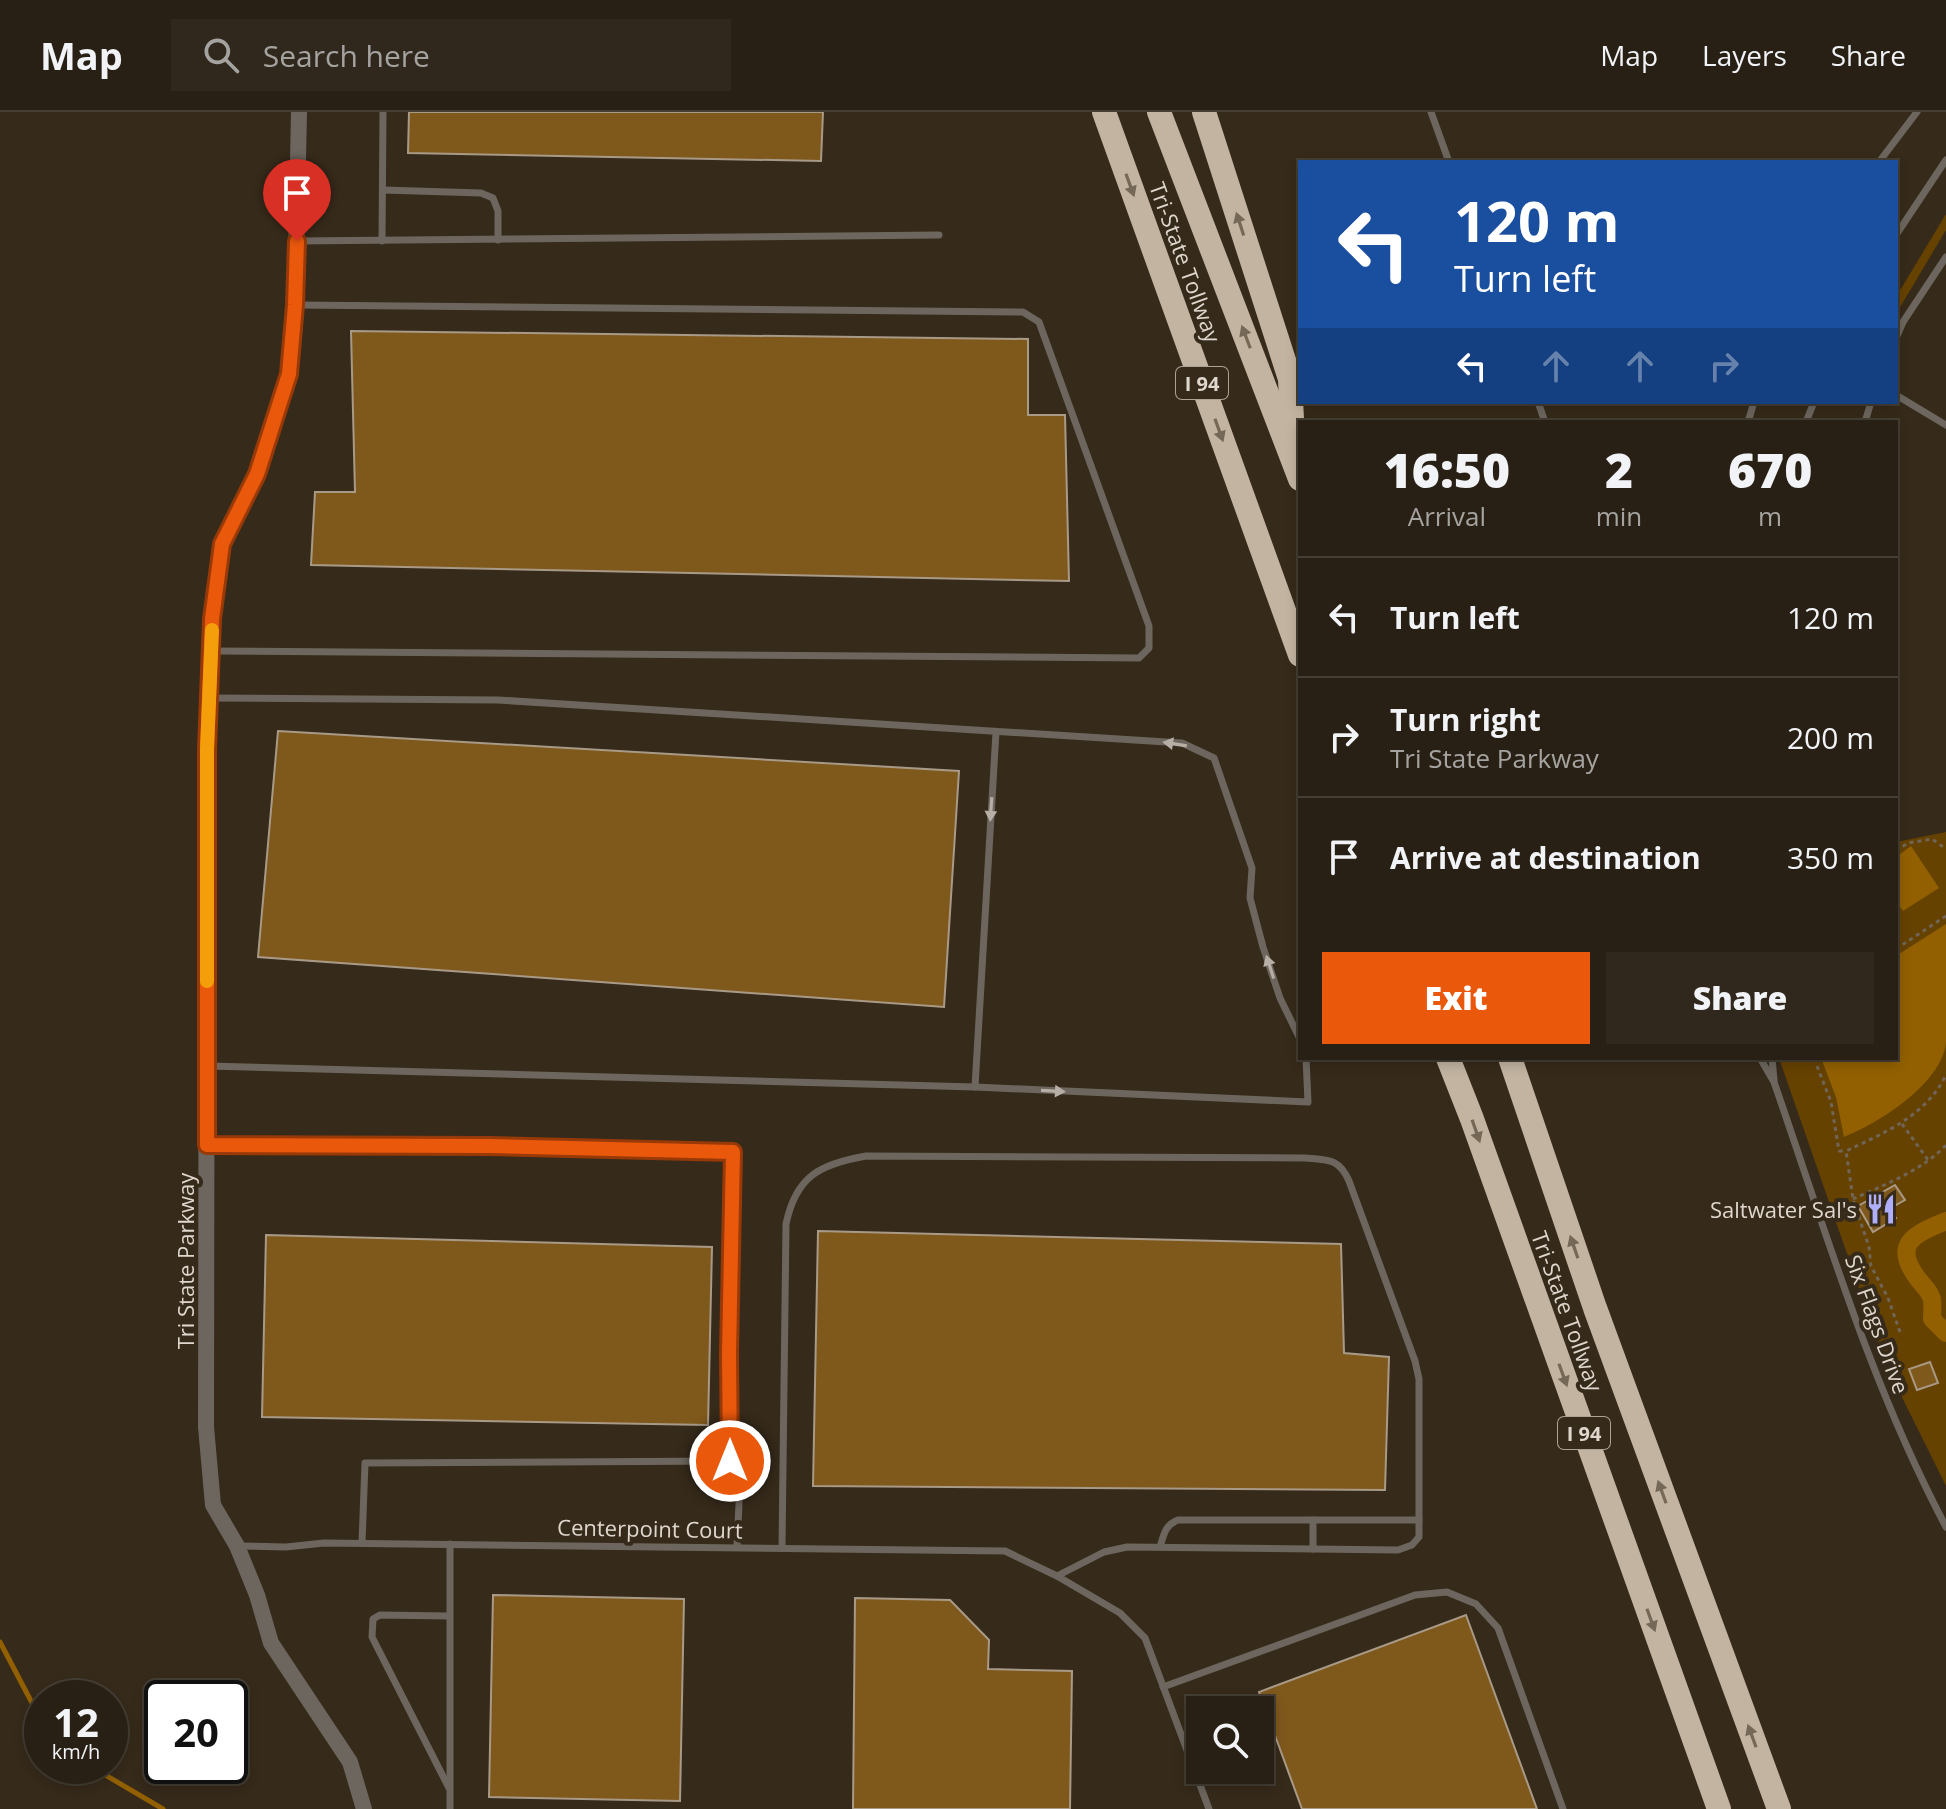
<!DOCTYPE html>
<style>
body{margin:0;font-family:"Open Sans",sans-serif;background:#30281d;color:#f1f3f6;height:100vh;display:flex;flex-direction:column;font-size:30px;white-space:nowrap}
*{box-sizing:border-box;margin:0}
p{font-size:26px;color:#a5a3a0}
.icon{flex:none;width:44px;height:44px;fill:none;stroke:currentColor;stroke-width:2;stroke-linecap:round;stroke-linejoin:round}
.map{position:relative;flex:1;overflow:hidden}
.sheet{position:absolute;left:1298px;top:308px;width:600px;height:640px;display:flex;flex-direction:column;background:#282014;border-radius:0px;box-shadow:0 4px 12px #0003,0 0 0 2px #443e34}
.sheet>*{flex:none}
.top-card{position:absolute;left:1298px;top:48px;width:600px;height:244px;border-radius:0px;box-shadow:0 4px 12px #0003,0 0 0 2px #443e34;background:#1a4fa0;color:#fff;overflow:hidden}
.tools{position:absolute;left:1186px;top:1584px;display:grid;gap:16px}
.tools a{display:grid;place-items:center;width:88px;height:88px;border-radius:0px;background:#282014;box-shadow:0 4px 12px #0003,0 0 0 2px #443e34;font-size:40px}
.speed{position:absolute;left:24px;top:1568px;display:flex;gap:16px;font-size:40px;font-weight:700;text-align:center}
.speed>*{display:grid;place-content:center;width:104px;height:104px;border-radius:50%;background:#282014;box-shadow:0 4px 12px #0003,0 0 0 2px #443e34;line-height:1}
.speed small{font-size:20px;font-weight:400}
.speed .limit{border:4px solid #111;border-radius:12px;background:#fff;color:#111}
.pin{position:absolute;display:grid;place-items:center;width:68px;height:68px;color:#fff;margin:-82px -34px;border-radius:50% 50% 50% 0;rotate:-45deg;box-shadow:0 0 8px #0007}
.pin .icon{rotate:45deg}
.me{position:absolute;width:88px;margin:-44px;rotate:0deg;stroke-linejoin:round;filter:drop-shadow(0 0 6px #0008)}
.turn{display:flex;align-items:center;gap:28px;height:168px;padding:0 24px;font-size:36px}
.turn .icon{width:104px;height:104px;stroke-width:2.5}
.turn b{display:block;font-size:56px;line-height:68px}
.lanes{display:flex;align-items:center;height:76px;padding:0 24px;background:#0003;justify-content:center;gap:40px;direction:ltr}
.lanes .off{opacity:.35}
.eta{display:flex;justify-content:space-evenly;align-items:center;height:136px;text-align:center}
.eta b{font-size:48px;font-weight:800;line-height:56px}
.button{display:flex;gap:16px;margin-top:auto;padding:16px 24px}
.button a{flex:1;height:92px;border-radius:0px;background:#ea580c;color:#fff;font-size:32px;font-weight:800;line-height:92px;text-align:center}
.button a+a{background:#30281d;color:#f1f3f6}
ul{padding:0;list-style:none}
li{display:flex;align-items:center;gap:24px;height:120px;padding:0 24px;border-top:2px solid #443e34}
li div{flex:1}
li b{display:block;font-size:30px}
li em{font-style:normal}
header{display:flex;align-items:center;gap:48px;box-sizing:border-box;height:112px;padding:0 40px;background:#282014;border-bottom:2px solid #443e34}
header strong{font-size:38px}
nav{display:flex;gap:44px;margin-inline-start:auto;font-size:28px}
.search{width:560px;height:72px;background:#30281d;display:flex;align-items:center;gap:20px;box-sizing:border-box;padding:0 28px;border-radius:0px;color:#a5a3a0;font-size:30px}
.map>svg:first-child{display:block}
</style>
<header>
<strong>Map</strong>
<div class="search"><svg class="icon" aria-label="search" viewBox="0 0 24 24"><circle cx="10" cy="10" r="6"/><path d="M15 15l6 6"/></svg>Search here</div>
<nav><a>Map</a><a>Layers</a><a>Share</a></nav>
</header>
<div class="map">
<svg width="1946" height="1697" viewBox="0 0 1946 1697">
<rect width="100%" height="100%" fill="#362a1a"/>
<g fill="#664201">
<path d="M 1946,102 L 1946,118 L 1896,202 L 1896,185 Z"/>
<path d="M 1946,720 L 1946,1374 L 1885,1251 L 1779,946 L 1896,946 L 1896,730 Z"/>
</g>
<g fill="#926001">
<path d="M 1911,734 L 1939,776 L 1903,799 L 1896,789 L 1896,745 Z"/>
<path d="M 1946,812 C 1946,849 1946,895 1946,931 C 1941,972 1879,1011 1844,1025 L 1836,985 L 1821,946 L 1896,946 L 1896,844 Z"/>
</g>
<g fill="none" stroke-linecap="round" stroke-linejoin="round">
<g stroke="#926001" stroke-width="5">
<path d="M 0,1530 L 42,1610"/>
<path d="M 90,1654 L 163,1697"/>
</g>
<path stroke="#926001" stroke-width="18" d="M 1946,1109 C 1915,1122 1891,1131 1918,1167 C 1923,1173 1931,1181 1932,1188 C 1933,1194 1932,1202 1932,1207 L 1946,1221"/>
</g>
<g fill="#7f581c" stroke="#a99a87" stroke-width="2">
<path d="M 409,0 L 823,0 L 821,49 L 408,41 Z"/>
<path d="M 351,219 L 1028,227 L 1028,303 L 1065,303 L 1069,469 L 311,453 L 315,380 L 355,380 Z"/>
<path d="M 278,619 L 959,659 L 944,895 L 258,845 Z"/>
<path d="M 1895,1073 L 1905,1088 L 1889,1097 L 1896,1106 L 1873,1120 L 1858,1094 Z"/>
<path d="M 818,1119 L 1341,1132 L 1344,1241 L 1389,1245 L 1385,1378 L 813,1374 Z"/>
<path d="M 266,1123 L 712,1135 L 708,1313 L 262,1305 Z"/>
<path d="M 1930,1250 L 1938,1271 L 1917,1278 L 1909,1257 Z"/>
<path d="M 493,1483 L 684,1487 L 680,1689 L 489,1685 Z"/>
<path d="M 855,1486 L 950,1488 L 989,1528 L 988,1557 L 1072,1559 L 1070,1697 L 853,1697 Z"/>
<path d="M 1466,1503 L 1537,1697 L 1302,1697 L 1259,1580 Z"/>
</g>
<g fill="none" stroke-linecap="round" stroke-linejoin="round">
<g stroke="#706557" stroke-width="3" stroke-dasharray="4 4" stroke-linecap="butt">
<path d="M 1896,739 L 1908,731 L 1932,727 L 1946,737"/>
<path d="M 1896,837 L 1946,804"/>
<path d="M 1817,954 L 1831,990 L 1839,1039 L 1846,1039"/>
<path d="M 1902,1012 L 1928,1048"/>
<path d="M 1853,1087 C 1884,1073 1923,1058 1946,1033"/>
<path d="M 1900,1220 L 1888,1186 L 1871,1154 L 1869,1135 L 1853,1087 L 1846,1039 C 1884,1021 1926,1004 1946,963"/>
</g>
<g stroke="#6c665e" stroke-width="7">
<path d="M 1431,0 L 1449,50"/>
<path d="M 1879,50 L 1917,0"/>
<path d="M 383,78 L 481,81 L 493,86 L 498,99 L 498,128"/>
<path d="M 1896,123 L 1946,48"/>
<path d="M 297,129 L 939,123"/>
<path d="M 382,129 L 383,0"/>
<path d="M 1896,226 L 1903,210 L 1946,145"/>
<path d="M 1896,283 L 1946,313"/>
<path d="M 1538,290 L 1545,310"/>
<path d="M 1748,310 L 1754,290"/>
<path d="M 1806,310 L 1814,290"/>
<path d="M 1865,310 L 1871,290"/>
<path d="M 213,539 L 1139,546 L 1149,536 L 1149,514 L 1039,210 L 1023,200 L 297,193"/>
<path d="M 209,586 L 498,588 L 1182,631 L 1214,646 L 1252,756 L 1250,786 L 1263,835 L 1280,886 L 1300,927"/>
<path d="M 1760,946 L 1774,970 C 1826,1120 1871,1274 1946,1415"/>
<path d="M 1772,946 L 1774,968"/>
<path d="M 208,954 L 975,975 L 1308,990 L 1306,946"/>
<path d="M 975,975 L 996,620"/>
<path d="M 207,1033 L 490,1034 L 733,1040 L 729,1241 L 730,1349 L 740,1370 L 737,1435"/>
<path d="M 1313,1408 L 1313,1437"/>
<path d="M 362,1431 L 365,1351 L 730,1349"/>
<path d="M 239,1434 L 286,1435 L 324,1431 L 1005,1439 L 1057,1464 L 1120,1501 L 1145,1526 L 1209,1697"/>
<path d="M 1160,1435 C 1164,1422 1165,1413 1178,1408 L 1419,1408"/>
<path d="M 782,1436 L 786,1112 C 796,1064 820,1052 866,1044 L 1305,1046 C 1328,1048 1339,1046 1349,1069 L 1415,1249 L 1419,1267 L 1419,1425 L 1412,1433 L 1398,1438 L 1127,1435 L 1104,1440 L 1057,1464"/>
<path d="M 449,1504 L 380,1503 L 373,1507 L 372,1525 L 449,1676"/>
<path d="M 1163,1575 L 1415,1483 L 1447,1480 L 1476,1492 L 1498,1516 L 1563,1697"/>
<path d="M 450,1697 L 450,1432"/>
</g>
<path stroke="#6c665e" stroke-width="16" d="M 299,0 L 295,193 L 289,262 L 257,362 L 222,432 L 212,507 L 207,637 L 206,1315 L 213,1393 L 237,1434 L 257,1483 L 271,1531 L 350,1650 L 364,1697"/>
<g stroke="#c3b4a1" stroke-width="24">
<path d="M 1104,0 L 1300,543"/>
<path d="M 1159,0 L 1300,367"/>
<path d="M 1204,0 L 1290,267 L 1293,327"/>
<path d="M 1448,946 L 1472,1007 L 1719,1697"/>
<path d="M 1510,946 L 1595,1196 L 1779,1697"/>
</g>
</g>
<defs><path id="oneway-solid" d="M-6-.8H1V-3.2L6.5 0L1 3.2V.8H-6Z" transform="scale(2)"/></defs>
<g fill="#756857">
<use href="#oneway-solid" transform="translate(1130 73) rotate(70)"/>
<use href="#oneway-solid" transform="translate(1240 112) rotate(-108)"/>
<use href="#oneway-solid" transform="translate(1246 225) rotate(-111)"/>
<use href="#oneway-solid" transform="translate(1219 318) rotate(70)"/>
<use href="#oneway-solid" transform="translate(1476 1019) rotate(71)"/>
<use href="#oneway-solid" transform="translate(1574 1135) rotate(-109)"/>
<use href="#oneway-solid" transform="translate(1563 1263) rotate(70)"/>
<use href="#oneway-solid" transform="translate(1662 1380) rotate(-110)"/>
<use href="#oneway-solid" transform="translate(1651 1508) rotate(70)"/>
<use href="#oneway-solid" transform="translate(1752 1624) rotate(-110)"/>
</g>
<g fill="#b7afa6">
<use href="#oneway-solid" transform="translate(1175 632) rotate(-171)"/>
<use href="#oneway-solid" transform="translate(991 697) rotate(94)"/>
<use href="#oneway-solid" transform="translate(1270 855) rotate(-108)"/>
<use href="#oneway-solid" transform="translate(1053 979) rotate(3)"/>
</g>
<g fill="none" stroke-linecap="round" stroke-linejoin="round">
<g stroke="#983908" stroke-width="20">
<path id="route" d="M 297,129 L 295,193 L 289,262 L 257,362 L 222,432 L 212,507 L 207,637 L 207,1033 L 490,1034 L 733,1040 L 729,1241 L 730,1349"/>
</g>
<use href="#route" stroke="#ea580c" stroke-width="14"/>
<path stroke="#f59e0b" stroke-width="14" d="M 207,869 L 207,637 L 212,518"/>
</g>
<defs>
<g id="restaurant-bare" transform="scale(2.4)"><path d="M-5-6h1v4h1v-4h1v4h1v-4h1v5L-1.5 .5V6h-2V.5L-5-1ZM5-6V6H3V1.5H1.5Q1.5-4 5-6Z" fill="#aeaefa" stroke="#362a1a" stroke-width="2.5" paint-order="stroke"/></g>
</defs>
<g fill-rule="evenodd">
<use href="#restaurant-bare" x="1881" y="1097"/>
</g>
<g text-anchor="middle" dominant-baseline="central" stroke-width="8" stroke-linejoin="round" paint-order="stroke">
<g fill="#362a1a" stroke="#aca397" stroke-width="2">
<rect x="1176" y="255" width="52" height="32" rx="6"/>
<rect x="1558" y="1305" width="52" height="32" rx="6"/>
</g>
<g font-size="20" font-weight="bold" fill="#dfd7cd">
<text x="1202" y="271">I 94</text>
<text x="1584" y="1321">I 94</text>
</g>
<g font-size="22" fill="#dfd7cd" stroke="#362a1a">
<text transform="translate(1186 150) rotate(70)">Tri-State Tollway</text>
<text transform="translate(185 1149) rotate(-90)">Tri State Parkway</text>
<text transform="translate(1568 1199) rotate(70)">Tri-State Tollway</text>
<text transform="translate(1878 1212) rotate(70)">Six Flags Drive</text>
<text transform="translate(650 1416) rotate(1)">Centerpoint Court</text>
</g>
<g font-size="22" fill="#dfd7cd" stroke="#362a1a" text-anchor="end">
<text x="1857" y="1097">Saltwater Sal's</text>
</g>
</g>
</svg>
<div class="tools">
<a><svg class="icon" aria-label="search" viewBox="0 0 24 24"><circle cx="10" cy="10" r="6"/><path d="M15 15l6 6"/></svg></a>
</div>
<div class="speed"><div>12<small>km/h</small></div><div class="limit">20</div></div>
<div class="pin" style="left:297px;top:129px;background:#d93025"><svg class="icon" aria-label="arrive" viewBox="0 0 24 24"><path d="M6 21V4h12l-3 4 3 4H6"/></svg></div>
<svg class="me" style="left:730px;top:1349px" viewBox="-20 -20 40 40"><circle r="17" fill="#ea580c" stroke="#fff" stroke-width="3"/><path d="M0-11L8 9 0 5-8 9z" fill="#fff"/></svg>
<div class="top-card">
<div class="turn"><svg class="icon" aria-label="left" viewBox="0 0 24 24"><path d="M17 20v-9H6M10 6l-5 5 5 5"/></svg><div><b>120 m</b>Turn left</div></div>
<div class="lanes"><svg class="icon" aria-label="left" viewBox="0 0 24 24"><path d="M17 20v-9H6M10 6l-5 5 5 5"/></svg><svg class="icon off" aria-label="ahead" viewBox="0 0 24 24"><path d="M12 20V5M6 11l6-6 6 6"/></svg><svg class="icon off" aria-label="ahead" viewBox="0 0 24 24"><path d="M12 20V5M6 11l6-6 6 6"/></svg><svg class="icon off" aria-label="right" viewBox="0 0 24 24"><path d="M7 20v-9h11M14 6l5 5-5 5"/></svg></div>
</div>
<section class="sheet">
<div class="eta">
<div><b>16:50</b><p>Arrival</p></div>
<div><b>2</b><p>min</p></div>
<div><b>670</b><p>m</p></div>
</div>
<ul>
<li><svg class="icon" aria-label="left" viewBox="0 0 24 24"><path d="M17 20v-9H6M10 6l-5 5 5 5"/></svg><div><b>Turn left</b></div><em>120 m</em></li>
<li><svg class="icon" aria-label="right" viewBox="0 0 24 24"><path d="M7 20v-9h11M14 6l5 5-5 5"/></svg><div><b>Turn right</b><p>Tri State Parkway</p></div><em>200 m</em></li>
<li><svg class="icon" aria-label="arrive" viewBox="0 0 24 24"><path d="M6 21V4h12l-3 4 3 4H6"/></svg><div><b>Arrive at destination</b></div><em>350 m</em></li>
</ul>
<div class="button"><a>Exit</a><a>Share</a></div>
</section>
</div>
